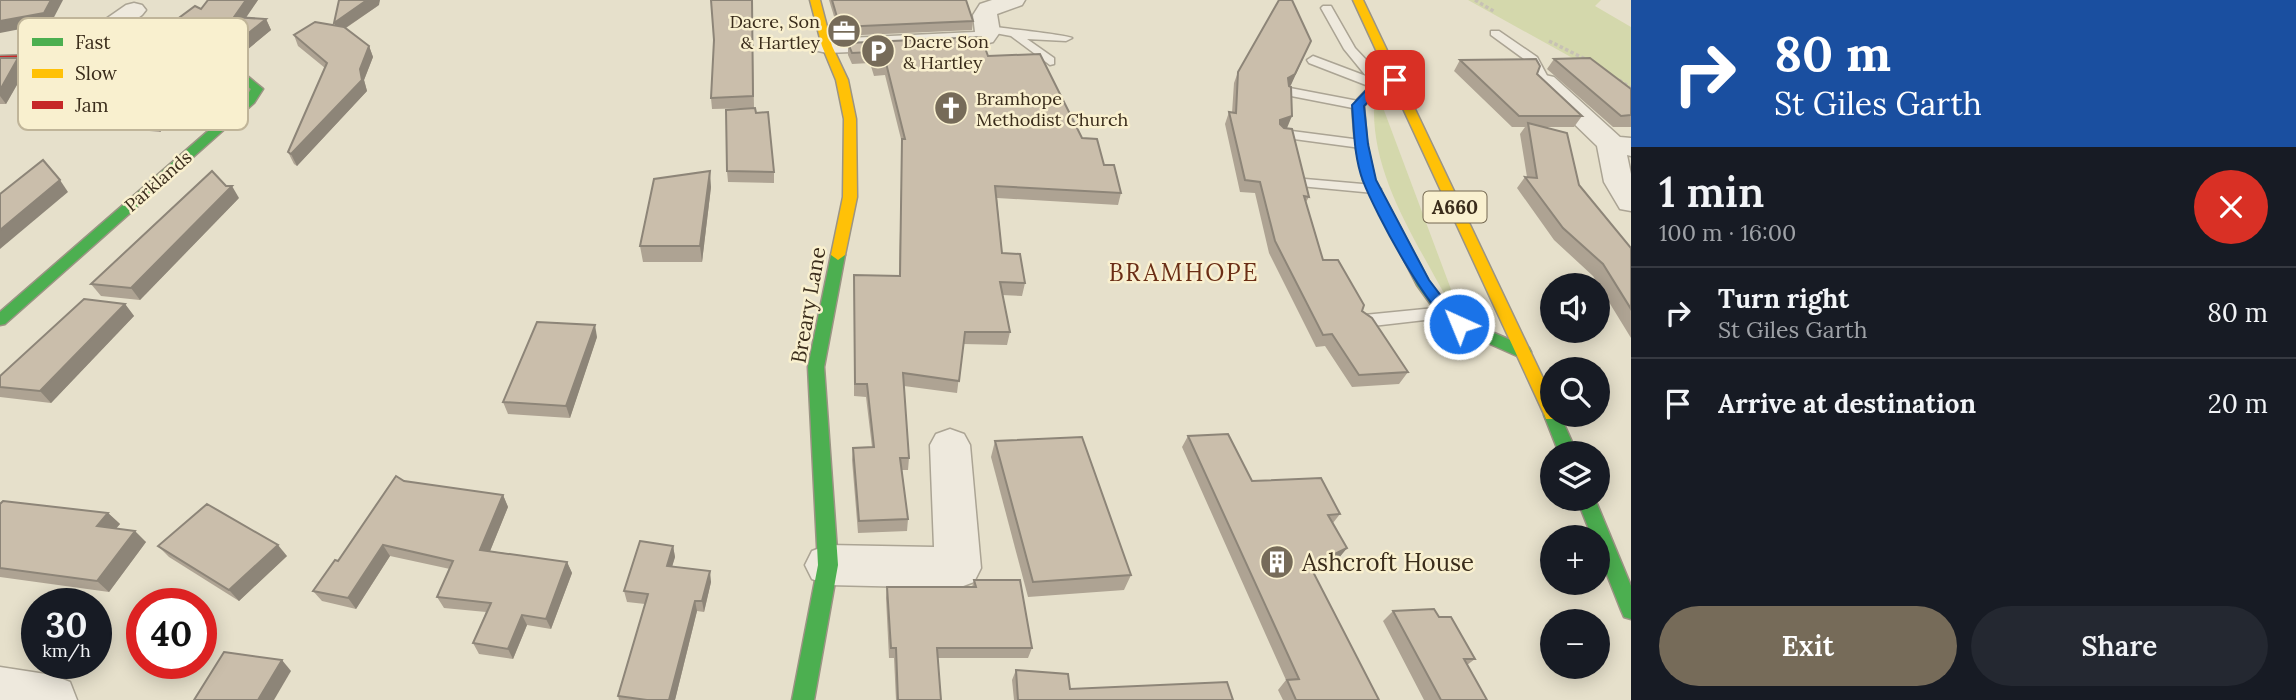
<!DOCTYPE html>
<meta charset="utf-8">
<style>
body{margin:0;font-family:Lora,serif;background:#242831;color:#f1f3f6;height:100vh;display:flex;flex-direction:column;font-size:26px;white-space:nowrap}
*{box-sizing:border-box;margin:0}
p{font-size:23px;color:#9ea1a6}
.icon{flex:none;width:38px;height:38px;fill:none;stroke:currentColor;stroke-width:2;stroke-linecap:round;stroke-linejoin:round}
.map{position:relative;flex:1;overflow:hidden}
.sheet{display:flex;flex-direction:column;background:#171b24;width:665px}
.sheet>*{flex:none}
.guide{background:#1a4fa0;color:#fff;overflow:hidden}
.tools{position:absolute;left:1540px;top:273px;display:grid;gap:14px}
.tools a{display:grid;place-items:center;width:70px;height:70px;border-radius:50%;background:#171b24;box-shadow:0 4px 18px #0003;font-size:35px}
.speed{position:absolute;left:21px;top:588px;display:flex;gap:14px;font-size:35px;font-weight:700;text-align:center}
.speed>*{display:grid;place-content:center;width:91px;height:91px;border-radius:50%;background:#171b24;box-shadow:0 4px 18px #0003;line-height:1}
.speed small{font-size:18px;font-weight:400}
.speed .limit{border:10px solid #d22;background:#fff;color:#111}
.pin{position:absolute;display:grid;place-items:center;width:60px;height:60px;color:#fff;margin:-30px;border-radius:14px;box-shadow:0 4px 10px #0006}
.me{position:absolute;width:77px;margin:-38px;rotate:316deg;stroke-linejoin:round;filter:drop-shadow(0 0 5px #0008)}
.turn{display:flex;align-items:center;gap:24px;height:147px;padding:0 28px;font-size:32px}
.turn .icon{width:91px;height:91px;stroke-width:2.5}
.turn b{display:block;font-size:49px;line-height:60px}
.round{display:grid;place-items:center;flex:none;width:74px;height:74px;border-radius:37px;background:#242831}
.head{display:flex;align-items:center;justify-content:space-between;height:119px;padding:0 28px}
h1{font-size:42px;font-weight:600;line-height:52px}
.button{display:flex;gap:14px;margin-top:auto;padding:14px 28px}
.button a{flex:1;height:80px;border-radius:42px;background:#766b59;color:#fff;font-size:28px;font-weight:600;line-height:80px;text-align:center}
.button a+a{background:#242831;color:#f1f3f6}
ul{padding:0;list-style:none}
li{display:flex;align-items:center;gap:21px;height:91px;padding:0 28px;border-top:2px solid #363941}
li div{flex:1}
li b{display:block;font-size:26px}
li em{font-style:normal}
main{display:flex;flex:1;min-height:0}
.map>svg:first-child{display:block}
</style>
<main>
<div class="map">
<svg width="1631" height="700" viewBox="0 0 1631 700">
<rect width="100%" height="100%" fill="#e6e0cb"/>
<g fill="#d4d8ac">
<path d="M 1468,0 L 1601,0 L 1595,6 L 1631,27 L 1631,94 L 1596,71 Z"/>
<path d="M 1382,105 L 1458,308 L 1448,301 C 1416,240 1372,177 1374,106 Z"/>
</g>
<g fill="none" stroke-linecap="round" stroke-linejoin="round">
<g stroke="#aba494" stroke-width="3">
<g id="lane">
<path d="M 1323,6 L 1331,6 L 1355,48 L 1386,81 L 1386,87 L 1371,87 L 1309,63 L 1307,60 L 1313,56 L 1366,76 L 1344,49 L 1321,8 Z"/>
<path d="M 988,26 C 1000,28 1068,35 1072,38 L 1066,41 L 1027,39 L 1054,58 L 1054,64 L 1050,65 L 1011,36 L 984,31 L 982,29 Z"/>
<path d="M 1491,31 L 1499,31 L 1537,57 L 1551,83 L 1549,86 L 1541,86 L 1528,62 L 1491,35 Z"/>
<path d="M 1290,88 L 1358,101 L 1364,105 L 1358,109 L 1286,95 L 1286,89 Z"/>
<path d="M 1284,130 L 1361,140 L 1368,144 L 1361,148 L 1279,137 L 1277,134 Z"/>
<path d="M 1305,179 L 1374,185 L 1381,189 L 1374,193 L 1300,186 L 1298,183 Z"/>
<path d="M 1445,307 L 1453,313 L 1451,317 L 1364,327 L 1356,321 L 1364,315 Z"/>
</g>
</g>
<g stroke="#aba494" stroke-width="3">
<g id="street">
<path d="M 992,0 L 1025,0 L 1022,5 L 997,14 L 1000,32 L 993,42 L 972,47 L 827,53 L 818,51 L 815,46 L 818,41 L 827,39 L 975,32 L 973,15 L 980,4 Z"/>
<path d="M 134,3 L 142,5 L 146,10 L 142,15 L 72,65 L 63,68 L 54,65 L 50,60 L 54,55 L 126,5 Z"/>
<path d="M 1545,75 L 1554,77 L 1620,137 L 1631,138 L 1631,156 L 1627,155 L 1631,174 L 1631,211 L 1620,209 L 1604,182 L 1597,146 L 1532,83 L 1536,77 Z"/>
<path d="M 950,429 L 964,434 L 970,445 L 981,568 L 974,582 L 958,588 L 828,585 L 812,579 L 805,565 L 812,551 L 828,545 L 934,547 L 930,445 L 936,434 Z"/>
<path d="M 0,667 L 52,675 L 70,682 L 77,700 L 0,700 Z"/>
</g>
</g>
<g stroke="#9b9484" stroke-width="3">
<g id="fast">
<path d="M 211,70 L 246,75 L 263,89 L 254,103 L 5,324 L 0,325 L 0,312 L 245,99 L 251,89 C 238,77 224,78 207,75 L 205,73 Z"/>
<path d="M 1395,77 L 1399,78 L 1399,82 L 1381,87 L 1364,106 L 1367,144 L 1375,180 L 1428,280 L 1450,309 L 1464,320 L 1529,348 L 1531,352 L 1529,356 L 1517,356 L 1454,328 L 1440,317 L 1417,285 L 1363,180 L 1355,144 L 1352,105 L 1373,83 Z"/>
<path d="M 838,250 L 845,255 L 824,367 L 838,565 L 814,700 L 792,700 L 818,565 L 808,367 L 831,255 Z"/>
<path d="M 1552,409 L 1552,415 L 1560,415 L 1577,453 L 1559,453 L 1544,415 L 1546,410 Z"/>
<path d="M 1577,499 L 1595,499 L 1631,586 L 1631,619 L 1624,617 L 1621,610 L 1598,552 L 1598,537 L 1592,537 Z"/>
</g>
</g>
<g stroke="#9b9484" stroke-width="3">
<g id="slow">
<path d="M 810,0 L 820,0 L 832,46 L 848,80 L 856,119 L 857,197 L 845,255 L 838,260 L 831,255 L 843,197 L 844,119 L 836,80 L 822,46 Z"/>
<path d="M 1353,0 L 1363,0 L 1552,397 L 1552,415 L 1560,415 L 1558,419 L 1546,419 L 1544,414 Z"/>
</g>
</g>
<g stroke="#9b9484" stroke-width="3">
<path id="jam" d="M 34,55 L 211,70 L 217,73 L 211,76 L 34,61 L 0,62 L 0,56 Z"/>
</g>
<g stroke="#c7c1b4" stroke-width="3.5" stroke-dasharray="3.5 2.5" stroke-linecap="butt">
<path d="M 1475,0 L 1495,12"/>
<path d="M 1549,41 L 1585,59"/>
<path d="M 1619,80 L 1631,88"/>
</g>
<use href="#lane" fill="#eee9dd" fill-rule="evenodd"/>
<use href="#street" fill="#eee9dd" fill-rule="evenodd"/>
<use href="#fast" fill="#4caf50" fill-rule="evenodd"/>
<use href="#slow" fill="#ffc107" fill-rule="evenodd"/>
<use href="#jam" fill="#c62828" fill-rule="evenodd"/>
</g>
<g fill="#aea393">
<path d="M 208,0 L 258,0 L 245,18 L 266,19 L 271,30 L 230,64 L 147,57 L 141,46 L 201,9 Z"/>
<path d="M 752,0 L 754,108 L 712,109 L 711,98 L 714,40 Z"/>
<path d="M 829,0 L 966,0 L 973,21 L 972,30 L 840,36 Z"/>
<path d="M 379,5 L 346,28 L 369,46 L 373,57 L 364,80 L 367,91 L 297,166 L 294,164 L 288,152 L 325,68 L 298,46 L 294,35 L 335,25 Z"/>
<path d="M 41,29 L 45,34 L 37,48 L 24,48 L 20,42 Z"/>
<path d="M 1311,41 L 1290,86 L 1287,128 L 1285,128 L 1309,197 L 1306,202 L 1323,260 L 1408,372 L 1399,384 L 1352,387 L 1325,346 L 1316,347 L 1269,253 L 1255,193 L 1240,192 L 1225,124 L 1229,112 L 1232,113 L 1234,83 L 1238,72 Z"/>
<path d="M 848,43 L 988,56 L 1082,138 L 1104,165 L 1121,193 L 1118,205 L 997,198 L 1002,253 L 1025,283 L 1022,296 L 1002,295 L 1010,332 L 1007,345 L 963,344 L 957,393 L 904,386 L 909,458 L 908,470 L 902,470 L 908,519 L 907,531 L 858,533 L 852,460 L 853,448 L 872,447 L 866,397 L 854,396 L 854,275 L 899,276 L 902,143 L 885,75 L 874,76 L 870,63 L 852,64 L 848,55 Z"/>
<path d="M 0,58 L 26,69 L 6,104 L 0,104 Z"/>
<path d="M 1554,59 L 1631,89 L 1631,127 L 1613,127 L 1547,69 Z"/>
<path d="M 1460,60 L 1537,74 L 1582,116 L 1574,127 L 1545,127 L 1579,185 L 1631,248 L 1631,338 L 1593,276 L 1554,240 L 1517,188 L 1525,177 L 1527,177 L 1520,134 L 1525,127 L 1512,127 L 1454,71 Z"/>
<path d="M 200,72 L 206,83 L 196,92 L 199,97 L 160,132 L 118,128 L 111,117 L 120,110 L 79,108 L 72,97 Z"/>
<path d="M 756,113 L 774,172 L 774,183 L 728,182 L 727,171 Z"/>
<path d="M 711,187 L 702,262 L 643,262 L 640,246 Z"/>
<path d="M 239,198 L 140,300 L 101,296 L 91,284 Z"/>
<path d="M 125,304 L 134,316 L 51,403 L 0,397 L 0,376 Z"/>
<path d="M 597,337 L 570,418 L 508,414 L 503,402 Z"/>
<path d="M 1188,436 L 1252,481 L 1340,514 L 1333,523 L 1347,548 L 1338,559 L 1313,571 L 1379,700 L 1283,700 L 1278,690 L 1286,680 L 1182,447 Z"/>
<path d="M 995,441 L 1131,575 L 1124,590 L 1028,597 L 991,457 Z"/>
<path d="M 404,481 L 503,495 L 508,507 L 490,551 L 567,562 L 572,573 L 551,629 L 527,625 L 513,659 L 479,654 L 473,643 L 486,612 L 444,608 L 437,597 L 450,569 L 390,556 L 356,609 L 322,601 L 313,591 Z"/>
<path d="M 0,504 L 108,513 L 120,524 L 116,528 L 146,542 L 109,592 L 0,577 Z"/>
<path d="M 158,546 L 287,556 L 239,601 L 169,557 Z"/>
<path d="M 673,546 L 675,557 L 672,566 L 711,582 L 704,612 L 697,611 L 675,700 L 619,700 L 618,696 L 645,604 L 627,602 L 624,591 Z"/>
<path d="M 974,580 L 1032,648 L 1028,658 L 938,658 L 941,700 L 896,700 L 894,658 L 889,658 L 886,598 L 887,587 L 972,587 Z"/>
<path d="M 1393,611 L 1439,617 L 1475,659 L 1467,665 L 1487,700 L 1424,700 L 1383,621 Z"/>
<path d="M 1016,670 L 1070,689 L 1233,700 L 1014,700 L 1012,680 Z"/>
</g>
<g fill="#8d8578">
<path d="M 51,0 L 63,0 L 51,23 L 0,33 L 0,21 Z"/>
<path d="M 246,0 L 258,0 L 239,28 L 234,17 Z"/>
<path d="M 367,0 L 380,0 L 379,5 L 338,33 L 334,23 Z"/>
<path d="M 266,19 L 271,30 L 230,64 L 224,53 Z"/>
<path d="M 41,29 L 45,34 L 37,48 L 34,42 Z"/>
<path d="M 1311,41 L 1291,85 L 1283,89 L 1288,78 Z"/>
<path d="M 369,46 L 373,57 L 364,80 L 367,91 L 297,166 L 291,154 L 360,69 Z"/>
<path d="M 18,58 L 26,69 L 6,104 L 0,96 L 0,90 Z"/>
<path d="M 200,72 L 206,83 L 196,92 L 199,97 L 160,132 L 153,121 L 184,85 Z"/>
<path d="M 1292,116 L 1287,128 L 1276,132 L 1280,120 Z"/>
<path d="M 710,171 L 711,187 L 702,262 L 700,246 Z"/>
<path d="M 60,180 L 68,192 L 0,249 L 0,230 Z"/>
<path d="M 232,186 L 239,198 L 140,300 L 131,288 Z"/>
<path d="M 125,304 L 134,316 L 51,403 L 40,391 Z"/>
<path d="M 595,325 L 597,337 L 570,418 L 566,406 Z"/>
<path d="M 503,495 L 508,507 L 486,561 L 480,550 Z"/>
<path d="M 108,513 L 120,524 L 109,537 L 97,526 Z"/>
<path d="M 135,531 L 146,542 L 109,592 L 97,581 Z"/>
<path d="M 278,545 L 287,556 L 239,601 L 229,590 Z"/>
<path d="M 383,545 L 390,556 L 356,609 L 348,598 Z"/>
<path d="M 673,546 L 675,557 L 669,577 L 667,566 Z"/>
<path d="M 1347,548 L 1338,559 L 1302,577 L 1310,566 Z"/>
<path d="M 567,562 L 572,573 L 551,629 L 546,619 Z"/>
<path d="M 710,571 L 711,582 L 704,612 L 702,601 Z"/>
<path d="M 695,601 L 697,611 L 675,700 L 669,700 Z"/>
<path d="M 522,615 L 527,625 L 513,659 L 508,649 Z"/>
<path d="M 282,660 L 291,671 L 274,700 L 258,700 Z"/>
</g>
<g fill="#cabeab" stroke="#8d8578" stroke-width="2">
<path d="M 0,0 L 51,0 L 44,13 L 0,21 Z"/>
<path d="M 208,0 L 246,0 L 234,17 L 266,19 L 224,53 L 141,46 L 195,6 L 201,9 Z"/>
<path d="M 339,0 L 367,0 L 334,23 Z"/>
<path d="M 711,0 L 752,0 L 753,96 L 711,98 L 714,40 Z"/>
<path d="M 832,0 L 966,0 L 973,21 L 840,27 Z"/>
<path d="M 1279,0 L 1292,0 L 1311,41 L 1295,74 L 1288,78 L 1289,86 L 1291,87 L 1292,116 L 1280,120 L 1280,124 L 1284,128 L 1292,129 L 1309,197 L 1304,196 L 1323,260 L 1338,260 L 1364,305 L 1362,311 L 1372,318 L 1408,372 L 1359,375 L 1332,334 L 1323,335 L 1275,241 L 1260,182 L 1245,180 L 1229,112 L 1236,113 L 1238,72 Z"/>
<path d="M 315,22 L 344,27 L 369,46 L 360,69 L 362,80 L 291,154 L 288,152 L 327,63 L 294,35 Z"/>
<path d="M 981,37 L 988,56 L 1040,54 L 1082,138 L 1097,139 L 1104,165 L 1114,165 L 1121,193 L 995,186 L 1002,253 L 1020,254 L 1025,283 L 1000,282 L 1010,332 L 965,332 L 959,381 L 903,373 L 909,458 L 900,458 L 908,519 L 859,521 L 853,448 L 874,447 L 867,384 L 855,384 L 854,275 L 900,276 L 902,139 L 905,139 L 886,63 L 874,64 L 871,52 L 852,53 L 848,43 Z"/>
<path d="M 0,58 L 18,58 L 0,90 Z"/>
<path d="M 1590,58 L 1631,89 L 1631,115 L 1621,116 L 1554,59 Z"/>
<path d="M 1536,59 L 1540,66 L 1537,74 L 1582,116 L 1519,116 L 1460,60 Z"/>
<path d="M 755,108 L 756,113 L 768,112 L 774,172 L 727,171 L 726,110 Z"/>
<path d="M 1528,123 L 1567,133 L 1579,185 L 1631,248 L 1631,309 L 1603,264 L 1563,228 L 1525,177 L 1537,178 Z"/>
<path d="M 43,160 L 60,180 L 0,230 L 0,194 Z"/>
<path d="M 212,171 L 226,186 L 232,186 L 131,288 L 91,284 Z"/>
<path d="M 710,171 L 700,246 L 640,246 L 654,179 Z"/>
<path d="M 84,299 L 125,304 L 40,391 L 0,387 L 0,376 Z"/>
<path d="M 537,322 L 595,325 L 566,406 L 503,402 Z"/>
<path d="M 1228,434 L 1252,481 L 1321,478 L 1340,514 L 1328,515 L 1347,548 L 1310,566 L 1379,700 L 1296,700 L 1287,680 L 1299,679 L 1188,436 Z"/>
<path d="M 1082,437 L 1131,575 L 1033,582 L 995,441 Z"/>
<path d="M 396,476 L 404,481 L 503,495 L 480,550 L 567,562 L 546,619 L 522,615 L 508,649 L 473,643 L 491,603 L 437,597 L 453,561 L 383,545 L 348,598 L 313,591 L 335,560 L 338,561 Z"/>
<path d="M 3,501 L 108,513 L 97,526 L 135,531 L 97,581 L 0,568 L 0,504 Z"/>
<path d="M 207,504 L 278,545 L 229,590 L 158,546 Z"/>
<path d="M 640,541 L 673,546 L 667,566 L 710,571 L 702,601 L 695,601 L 669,700 L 647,700 L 618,696 L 648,594 L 624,591 Z"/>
<path d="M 974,580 L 1020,580 L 1032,648 L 937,648 L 941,700 L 898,700 L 896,648 L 891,648 L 887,587 L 976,587 Z"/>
<path d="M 1434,609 L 1439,617 L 1451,617 L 1475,659 L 1464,659 L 1487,700 L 1441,700 L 1393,611 Z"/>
<path d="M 224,652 L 282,660 L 258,700 L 194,700 Z"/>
<path d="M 1016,670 L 1068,674 L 1070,689 L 1227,682 L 1233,700 L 1018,700 Z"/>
</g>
<path fill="#1a73e8" stroke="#114b97" stroke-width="2" d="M 1395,77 L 1401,80 L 1399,83 L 1381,88 L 1364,106 L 1368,144 L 1376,180 L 1429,280 L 1451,309 L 1467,324 L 1459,329 C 1432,321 1374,210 1363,181 C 1354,157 1354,130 1352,105 L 1373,83 Z"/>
<defs>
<g id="office-disc" transform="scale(1.75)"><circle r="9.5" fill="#766b59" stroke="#f9f0cf"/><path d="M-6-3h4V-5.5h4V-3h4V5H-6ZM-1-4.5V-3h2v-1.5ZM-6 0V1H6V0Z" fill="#fff"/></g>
<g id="parking-disc" transform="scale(1.75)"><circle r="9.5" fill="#766b59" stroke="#f9f0cf"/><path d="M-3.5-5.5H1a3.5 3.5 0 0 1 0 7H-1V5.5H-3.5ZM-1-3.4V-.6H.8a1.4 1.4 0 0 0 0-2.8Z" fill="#fff"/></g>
<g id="church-disc" transform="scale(1.75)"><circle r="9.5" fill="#766b59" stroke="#f9f0cf"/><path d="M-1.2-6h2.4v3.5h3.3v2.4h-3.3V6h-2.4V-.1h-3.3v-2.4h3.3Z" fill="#fff"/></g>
<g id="building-disc" transform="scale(1.75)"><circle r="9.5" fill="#766b59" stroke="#f9f0cf"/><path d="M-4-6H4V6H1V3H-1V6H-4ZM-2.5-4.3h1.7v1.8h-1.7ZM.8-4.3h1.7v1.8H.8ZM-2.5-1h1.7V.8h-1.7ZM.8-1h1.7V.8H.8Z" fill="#fff"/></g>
</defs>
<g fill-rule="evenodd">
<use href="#office-disc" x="844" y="31"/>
<use href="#parking-disc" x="878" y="51"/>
<use href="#church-disc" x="951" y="108"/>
<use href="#building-disc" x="1277" y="562"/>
</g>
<g text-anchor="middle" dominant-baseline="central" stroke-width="5" stroke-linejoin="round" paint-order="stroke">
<g font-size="18" fill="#3a2c1b" stroke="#f9f0cf" text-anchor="start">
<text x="820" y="21" text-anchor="end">Dacre, Son<tspan x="820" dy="21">&amp; Hartley</tspan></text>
<text x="903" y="41">Dacre Son<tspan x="903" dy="21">&amp; Hartley</tspan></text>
<text x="976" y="98">Bramhope<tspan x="976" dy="21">Methodist Church</tspan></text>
</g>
<g font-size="18" fill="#3a2c1b" stroke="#f9f0cf">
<text transform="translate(158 181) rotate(-41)">Parklands</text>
</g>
<rect fill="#f9f0cf" stroke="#736751" stroke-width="2" x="1423.5" y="191.5" width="63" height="31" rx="5"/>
<g font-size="19" font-weight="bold" fill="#3a2c1b">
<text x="1455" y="207">A660</text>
</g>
<g font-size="21" fill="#3a2c1b" stroke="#f9f0cf">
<text transform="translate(808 305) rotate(-80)">Breary Lane</text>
</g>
<g font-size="24" letter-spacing="2" fill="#6b2e16" stroke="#f9f0cf">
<text x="1184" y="272">BRAMHOPE</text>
</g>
<g font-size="24" fill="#3a2c1b" stroke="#f9f0cf" text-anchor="start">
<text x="1302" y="562">Ashcroft House</text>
</g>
</g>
<rect x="18" y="18" width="230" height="112" rx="10" fill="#f9f0cf" stroke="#c0b599" stroke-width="2"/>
<rect x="32" y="38" width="31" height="8" fill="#4caf50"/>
<rect x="32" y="69" width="31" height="9" fill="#ffc107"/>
<rect x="32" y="101" width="31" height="8" fill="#c62828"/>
<g font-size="19" fill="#3a2c1b">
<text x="75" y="49">Fast</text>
<text x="75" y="80">Slow</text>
<text x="75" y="112">Jam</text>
</g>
</svg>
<div class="tools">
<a><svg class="icon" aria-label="sound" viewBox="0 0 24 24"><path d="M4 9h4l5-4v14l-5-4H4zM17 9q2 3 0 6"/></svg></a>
<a><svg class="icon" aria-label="search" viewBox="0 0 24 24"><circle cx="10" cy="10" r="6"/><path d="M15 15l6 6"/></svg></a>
<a><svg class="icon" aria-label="layers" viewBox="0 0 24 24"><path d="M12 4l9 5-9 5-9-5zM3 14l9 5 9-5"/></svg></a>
<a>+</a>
<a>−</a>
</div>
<div class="speed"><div>30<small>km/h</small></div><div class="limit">40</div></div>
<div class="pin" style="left:1395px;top:80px;background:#d93025"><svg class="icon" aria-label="arrive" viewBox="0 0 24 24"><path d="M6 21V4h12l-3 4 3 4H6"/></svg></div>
<svg class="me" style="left:1459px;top:324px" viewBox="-20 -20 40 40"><circle r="17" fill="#1a73e8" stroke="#fff" stroke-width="3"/><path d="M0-11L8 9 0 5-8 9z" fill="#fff"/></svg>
</div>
<section class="sheet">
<div class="guide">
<div class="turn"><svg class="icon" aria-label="right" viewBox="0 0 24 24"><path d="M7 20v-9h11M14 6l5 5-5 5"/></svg><div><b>80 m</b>St Giles Garth</div></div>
</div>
<div class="head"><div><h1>1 min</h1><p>100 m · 16:00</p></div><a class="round" style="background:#d93025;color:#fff"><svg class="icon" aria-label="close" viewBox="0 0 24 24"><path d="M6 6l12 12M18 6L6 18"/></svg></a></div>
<ul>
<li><svg class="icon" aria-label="right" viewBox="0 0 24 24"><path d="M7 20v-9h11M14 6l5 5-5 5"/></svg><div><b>Turn right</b><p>St Giles Garth</p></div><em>80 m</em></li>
<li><svg class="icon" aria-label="arrive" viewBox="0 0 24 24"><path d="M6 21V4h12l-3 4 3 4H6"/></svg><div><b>Arrive at destination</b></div><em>20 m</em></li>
</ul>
<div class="button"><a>Exit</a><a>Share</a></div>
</section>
</main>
